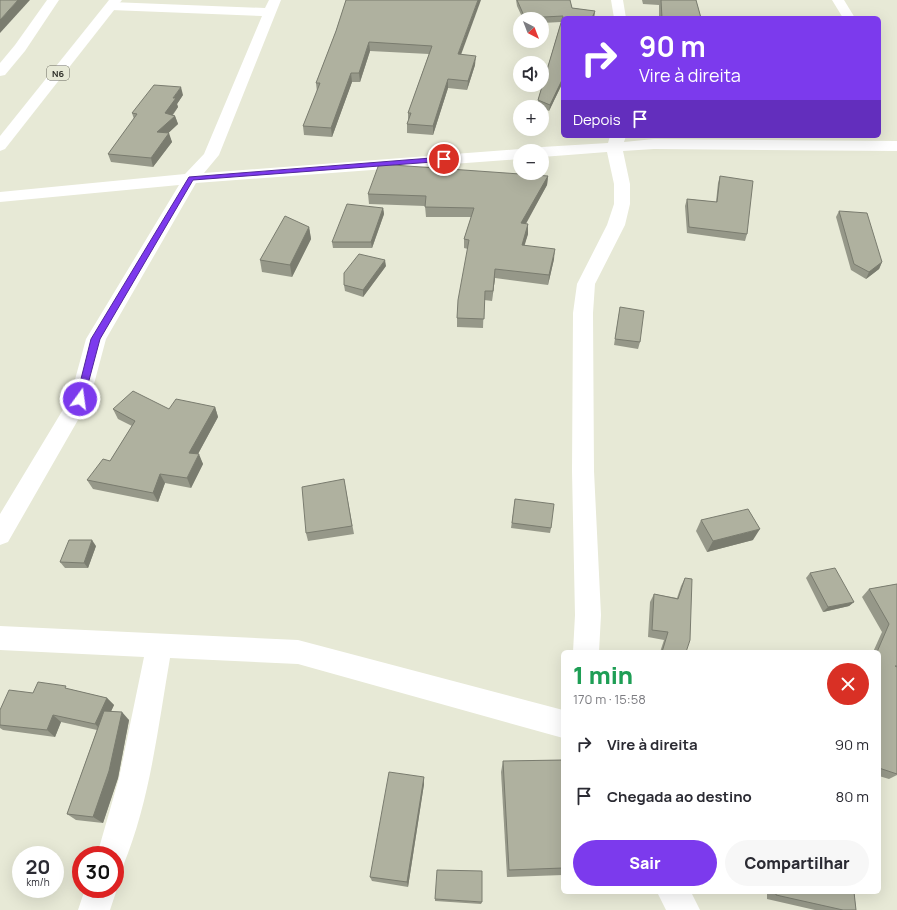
<!DOCTYPE html>
<html lang="pt">
<meta charset="utf-8">
<style>
body{margin:0;font-family:Manrope,sans-serif;background:#f7f7f7;color:#2b2b33;height:100vh;display:flex;flex-direction:column;font-size:15px;white-space:nowrap}
*{box-sizing:border-box;margin:0}
p{font-size:13px;color:#7c7c81}
.icon{flex:none;width:22px;height:22px;fill:none;stroke:currentColor;stroke-width:2;stroke-linecap:round;stroke-linejoin:round}
.map{position:relative;flex:1;overflow:hidden}
.drawer{position:absolute;left:561px;top:650px;width:320px;height:244px;display:flex;flex-direction:column;background:#fff;border-radius:6px;box-shadow:0 4px 16px #0002}
.drawer>*{flex:none}
.guide{position:absolute;left:561px;top:16px;width:320px;height:122px;border-radius:6px;box-shadow:0 4px 16px #0002;background:#7c3aed;color:#fff;overflow:hidden}
.needle{width:26px;rotate:138deg}
.tools{position:absolute;left:513px;top:12px;display:grid;gap:8px}
.tools a{display:grid;place-items:center;width:36px;height:36px;border-radius:50%;background:#fff;box-shadow:0 4px 16px #0002;font-size:20px}
.speed{position:absolute;left:12px;top:846px;display:flex;gap:8px;font-size:20px;font-weight:700;text-align:center}
.speed>*{display:grid;place-content:center;width:52px;height:52px;border-radius:50%;background:#fff;box-shadow:0 4px 16px #0002;line-height:1}
.speed small{font-size:10px;font-weight:400}
.speed .limit{border:6px solid #d22;background:#fff;color:#111}
.pin{position:absolute;display:grid;place-items:center;width:34px;height:34px;color:#fff;margin:-17px;border:2px solid #fff;border-radius:50%;box-shadow:0 1px 4px #0007}
.me{position:absolute;width:44px;margin:-22px;rotate:14deg;stroke-linejoin:round;filter:drop-shadow(0 0 3px #0008)}
.turn{display:flex;align-items:center;gap:14px;height:84px;padding:0 12px;font-size:18px}
.turn .icon{width:52px;height:52px;stroke-width:2.5}
.turn b{display:block;font-size:28px;line-height:34px}
.then{display:flex;align-items:center;height:38px;padding:0 12px;background:#0003;gap:8px;font-size:15px}
.round{display:grid;place-items:center;flex:none;width:42px;height:42px;border-radius:21px;background:#f7f7f7}
.head{display:flex;align-items:center;justify-content:space-between;height:68px;padding:0 12px}
h1{font-size:24px;font-weight:800;line-height:30px;color:#1e9e55}
.action{display:flex;gap:8px;margin-top:auto;padding:8px 12px}
.action a{flex:1;height:46px;border-radius:24px;background:#7c3aed;color:#fff;font-size:16px;font-weight:800;line-height:46px;text-align:center}
.action a+a{background:#f7f7f7;color:#2b2b33}
ul{padding:0;list-style:none}
li{display:flex;align-items:center;gap:12px;height:52px;padding:0 12px}
li div{flex:1}
li b{display:block;font-size:15px}
li em{font-style:normal}
.map>svg:first-child{display:block}
</style>
<div class="map">
<svg width="897" height="910" viewBox="0 0 897 910">
<rect width="100%" height="100%" fill="#e7e9d6"/>
<g fill="none" stroke-linecap="round" stroke-linejoin="round">
<g fill="#fff" fill-rule="evenodd">
<path d="M 47,0 L 59,0 L 25,51 L 5,75 L 0,76 L 0,63 L 15,45 Z"/>
<path d="M 269,0 L 281,0 L 219,155 L 204,173 L 520,149 L 526,151 L 520,151 L 520,159 L 196,183 L 106,339 L 90,399 L 8,542 L 0,545 L 0,514 L 70,398 L 86,339 L 179,185 L 0,202 L 0,192 L 185,174 L 204,154 L 262,16 L 111,10 L 105,6 L 111,2 L 265,8 Z"/>
<path d="M 611,0 L 623,0 L 626,18 L 614,18 Z"/>
<path d="M 832,0 L 844,0 L 855,18 L 843,18 Z"/>
<path d="M 610,136 L 626,136 L 624,142 L 654,139 L 897,141 L 897,151 L 654,149 L 623,151 L 630,184 L 630,204 L 625,225 L 595,284 L 593,313 L 594,471 L 601,615 L 599,652 L 573,652 L 575,615 L 572,471 L 573,313 L 577,284 L 607,225 L 614,204 L 614,184 L 607,152 L 542,157 L 542,151 L 535,151 L 542,147 L 608,143 Z"/>
<path d="M 0,626 L 298,640 L 563,710 L 563,738 L 298,664 L 170,658 C 158,727 150,801 123,866 L 115,869 L 115,855 L 97,855 L 119,778 L 144,657 L 0,650 Z"/>
<path d="M 115,885 L 117,889 L 110,910 L 78,910 L 85,889 L 115,889 Z"/>
<path d="M 657,892 L 691,892 L 700,910 L 666,910 Z"/>
</g>
<path fill="#fff" fill-rule="evenodd" d="M 109,0 L 122,0 L 5,149 L 0,151 L 0,136 Z"/>
</g>
<g fill="#969889">
<path d="M 346,0 L 461,55 L 475,65 L 467,90 L 448,88 L 433,135 L 407,133 L 407,124 L 408,121 L 408,113 L 429,54 L 370,51 L 360,82 L 352,82 L 332,137 L 304,135 L 303,126 L 317,92 L 316,83 L 336,31 Z"/>
<path d="M 516,0 L 570,0 L 572,8 L 595,11 L 594,17 L 563,18 L 563,87 L 561,86 L 549,111 L 542,108 L 542,107 L 537,107 L 538,100 L 561,22 L 542,23 L 542,19 L 523,19 L 517,6 Z"/>
<path d="M 642,0 L 696,0 L 701,18 L 659,18 L 659,5 L 643,4 Z"/>
<path d="M 183,95 L 177,104 L 178,107 L 173,115 L 175,116 L 178,124 L 168,133 L 172,142 L 153,167 L 111,162 L 108,154 L 134,119 L 132,113 Z"/>
<path d="M 548,176 L 547,185 L 525,224 L 528,224 L 528,234 L 524,245 L 554,259 L 548,285 L 495,278 L 492,301 L 484,300 L 483,328 L 457,327 L 457,318 L 468,249 L 464,248 L 464,239 L 471,217 L 426,217 L 425,206 L 369,204 L 368,194 Z"/>
<path d="M 720,176 L 747,234 L 745,241 L 687,233 L 685,206 L 687,199 L 716,202 L 718,183 Z"/>
<path d="M 383,208 L 384,214 L 372,248 L 333,248 L 332,242 Z"/>
<path d="M 839,211 L 882,262 L 879,269 L 866,279 L 851,270 L 836,217 Z"/>
<path d="M 309,227 L 311,239 L 292,277 L 262,272 L 260,260 Z"/>
<path d="M 386,266 L 363,297 L 345,291 L 344,285 Z"/>
<path d="M 620,307 L 640,342 L 638,349 L 614,345 Z"/>
<path d="M 215,407 L 218,417 L 198,454 L 203,464 L 191,488 L 165,483 L 158,502 L 93,489 L 87,480 L 110,461 L 132,426 L 118,419 L 113,409 L 169,409 Z"/>
<path d="M 344,479 L 354,534 L 308,541 L 306,533 Z"/>
<path d="M 515,499 L 551,528 L 550,533 L 511,528 Z"/>
<path d="M 701,520 L 753,540 L 707,552 L 696,531 Z"/>
<path d="M 96,546 L 88,568 L 65,568 L 60,562 Z"/>
<path d="M 810,573 L 854,602 L 849,606 L 823,612 L 806,578 Z"/>
<path d="M 685,578 L 686,652 L 660,652 L 664,640 L 648,637 L 650,602 L 654,594 L 677,598 L 681,586 Z"/>
<path d="M 897,584 L 897,775 L 889,779 L 879,776 L 879,652 L 873,652 L 882,632 L 862,597 L 869,589 Z"/>
<path d="M 69,689 L 107,698 L 114,705 L 111,711 L 129,720 L 118,778 L 103,823 L 76,820 L 67,814 L 97,730 L 61,722 L 55,737 L 3,730 L 0,728 L 0,710 L 33,693 Z"/>
<path d="M 563,760 L 563,875 L 507,877 L 501,772 L 503,761 Z"/>
<path d="M 424,777 L 424,784 L 408,887 L 372,881 L 370,877 Z"/>
<path d="M 767,892 L 854,892 L 856,910 L 815,910 L 767,899 Z"/>
<path d="M 435,899 L 482,902 L 481,904 L 435,901 Z"/>
</g>
<g fill="#7a7c6f">
<path d="M 18,0 L 30,0 L 0,33 L 0,20 Z"/>
<path d="M 478,0 L 481,0 L 458,63 L 458,54 Z"/>
<path d="M 595,11 L 594,18 L 592,18 Z"/>
<path d="M 369,42 L 370,51 L 360,82 L 359,73 Z"/>
<path d="M 476,56 L 475,65 L 467,90 L 468,81 Z"/>
<path d="M 351,73 L 352,82 L 332,137 L 331,128 Z"/>
<path d="M 448,79 L 448,88 L 433,135 L 433,126 Z"/>
<path d="M 562,80 L 561,86 L 549,111 L 550,105 Z"/>
<path d="M 181,87 L 183,95 L 177,104 L 178,107 L 167,122 L 165,113 L 173,98 Z"/>
<path d="M 175,116 L 178,124 L 160,141 L 157,132 Z"/>
<path d="M 169,133 L 172,142 L 153,167 L 151,158 Z"/>
<path d="M 548,176 L 547,185 L 521,233 L 521,223 Z"/>
<path d="M 383,208 L 384,214 L 372,248 L 371,242 Z"/>
<path d="M 528,224 L 528,234 L 522,254 L 522,245 Z"/>
<path d="M 309,227 L 311,239 L 292,277 L 290,265 Z"/>
<path d="M 555,249 L 554,259 L 548,285 L 549,275 Z"/>
<path d="M 385,260 L 386,266 L 363,297 L 363,290 Z"/>
<path d="M 882,262 L 879,269 L 866,279 L 869,272 Z"/>
<path d="M 495,269 L 495,278 L 492,301 L 493,291 Z"/>
<path d="M 215,407 L 218,417 L 193,463 L 189,453 Z"/>
<path d="M 199,454 L 203,464 L 191,488 L 187,478 Z"/>
<path d="M 160,474 L 165,483 L 158,502 L 153,493 Z"/>
<path d="M 760,529 L 753,540 L 707,552 L 713,541 Z"/>
<path d="M 92,540 L 96,546 L 88,568 L 84,563 Z"/>
<path d="M 854,602 L 849,606 L 823,612 L 828,607 Z"/>
<path d="M 107,698 L 114,705 L 102,731 L 95,724 Z"/>
<path d="M 122,712 L 129,720 L 118,778 L 103,823 L 93,817 Z"/>
<path d="M 53,715 L 61,722 L 55,737 L 47,730 Z"/>
<path d="M 424,777 L 424,784 L 408,887 L 407,882 Z"/>
</g>
<g fill="#afb19f" stroke="#7a7c6f">
<path d="M 0,0 L 18,0 L 0,20 Z"/>
<path d="M 346,0 L 478,0 L 458,54 L 476,56 L 468,81 L 448,79 L 433,126 L 407,124 L 411,113 L 408,113 L 432,46 L 369,42 L 359,73 L 351,73 L 331,128 L 303,126 L 320,83 L 316,83 L 336,31 Z"/>
<path d="M 517,0 L 570,0 L 572,8 L 595,11 L 592,18 L 563,18 L 563,80 L 562,80 L 550,105 L 538,100 L 563,16 L 525,18 Z"/>
<path d="M 661,0 L 696,0 L 701,18 L 662,18 Z"/>
<path d="M 154,85 L 181,87 L 173,98 L 176,98 L 165,113 L 175,116 L 157,132 L 169,133 L 151,158 L 108,154 L 137,114 L 132,113 Z"/>
<path d="M 379,164 L 548,176 L 521,223 L 528,224 L 522,245 L 555,249 L 549,275 L 495,269 L 493,291 L 485,291 L 484,319 L 457,318 L 458,300 L 469,240 L 464,239 L 474,208 L 425,207 L 426,196 L 368,194 Z"/>
<path d="M 720,176 L 753,181 L 747,234 L 689,227 L 687,199 L 717,202 Z"/>
<path d="M 347,204 L 383,208 L 371,242 L 332,242 Z"/>
<path d="M 839,211 L 867,213 L 882,262 L 869,272 L 854,264 Z"/>
<path d="M 285,216 L 309,227 L 290,265 L 260,260 Z"/>
<path d="M 359,254 L 385,260 L 363,290 L 344,285 L 344,273 Z"/>
<path d="M 620,307 L 644,311 L 640,342 L 615,339 Z"/>
<path d="M 133,391 L 169,409 L 176,399 L 215,407 L 189,453 L 199,454 L 187,478 L 160,474 L 153,493 L 87,480 L 103,459 L 110,461 L 135,421 L 113,409 Z"/>
<path d="M 344,479 L 352,526 L 306,533 L 302,487 Z"/>
<path d="M 515,499 L 554,504 L 551,528 L 512,523 Z"/>
<path d="M 748,509 L 760,529 L 713,541 L 701,520 Z"/>
<path d="M 69,540 L 92,540 L 84,563 L 60,562 Z"/>
<path d="M 835,568 L 854,602 L 828,607 L 810,573 Z"/>
<path d="M 685,578 L 692,579 L 690,640 L 686,652 L 662,652 L 668,632 L 652,630 L 654,594 L 678,599 Z"/>
<path d="M 897,584 L 897,666 L 895,666 L 897,667 L 897,774 L 879,768 L 879,652 L 877,652 L 889,624 L 869,589 Z"/>
<path d="M 38,682 L 66,686 L 65,688 L 107,698 L 95,724 L 53,715 L 47,730 L 0,725 L 0,710 L 9,690 L 33,693 Z"/>
<path d="M 104,711 L 122,712 L 109,771 L 93,817 L 67,814 Z"/>
<path d="M 563,760 L 563,868 L 509,870 L 503,761 Z"/>
<path d="M 389,772 L 424,777 L 407,882 L 370,877 Z"/>
<path d="M 437,870 L 482,871 L 482,902 L 435,899 Z"/>
<path d="M 776,892 L 854,892 L 856,910 L 843,910 L 776,895 Z"/>
</g>
<path fill="#7c3aed" stroke="#51269a" d="M 444,157 L 447,159 L 446,161 L 193,180 L 100,339 L 84,399 L 80,402 L 77,401 L 76,399 L 91,339 L 189,177 Z"/>
<g text-anchor="middle" dominant-baseline="central" stroke-width="4" stroke-linejoin="round" paint-order="stroke">
<rect fill="#e7e9d6" stroke="#66675c" stroke-width="1" x="47" y="66" width="22" height="14" rx="3"/>
<g font-size="9" font-weight="bold" fill="#2e2f28">
<text x="58" y="73">N6</text>
</g>
</g>
</svg>
<div class="tools">
<a><svg class="needle" viewBox="-14 -14 28 28"><path d="M0-13l5 13h-10z" fill="#e53935"/><path d="M0 13l5-13h-10z" fill="#7c7c81"/></svg></a>
<a><svg class="icon" aria-label="sound" viewBox="0 0 24 24"><path d="M4 9h4l5-4v14l-5-4H4zM17 9q2 3 0 6"/></svg></a>
<a>+</a>
<a>−</a>
</div>
<div class="speed"><div>20<small>km/h</small></div><div class="limit">30</div></div>
<div class="pin" style="left:444px;top:159px;background:#d93025"><svg class="icon" aria-label="arrive" viewBox="0 0 24 24"><path d="M6 21V4h12l-3 4 3 4H6"/></svg></div>
<svg class="me" style="left:80px;top:399px" viewBox="-20 -20 40 40"><circle r="17" fill="#7c3aed" stroke="#fff" stroke-width="3"/><path d="M0-11L8 9 0 5-8 9z" fill="#fff"/></svg>
<div class="guide">
<div class="turn"><svg class="icon" aria-label="right" viewBox="0 0 24 24"><path d="M7 20v-9h11M14 6l5 5-5 5"/></svg><div><b>90 m</b>Vire à direita</div></div>
<div class="then">Depois<svg class="icon" aria-label="arrive" viewBox="0 0 24 24"><path d="M6 21V4h12l-3 4 3 4H6"/></svg></div>
</div>
<section class="drawer">
<div class="head"><div><h1>1 min</h1><p>170 m · 15:58</p></div><a class="round" style="background:#d93025;color:#fff"><svg class="icon" aria-label="close" viewBox="0 0 24 24"><path d="M6 6l12 12M18 6L6 18"/></svg></a></div>
<ul>
<li><svg class="icon" aria-label="right" viewBox="0 0 24 24"><path d="M7 20v-9h11M14 6l5 5-5 5"/></svg><div><b>Vire à direita</b></div><em>90 m</em></li>
<li><svg class="icon" aria-label="arrive" viewBox="0 0 24 24"><path d="M6 21V4h12l-3 4 3 4H6"/></svg><div><b>Chegada ao destino</b></div><em>80 m</em></li>
</ul>
<div class="action"><a>Sair</a><a>Compartilhar</a></div>
</section>
</div>
